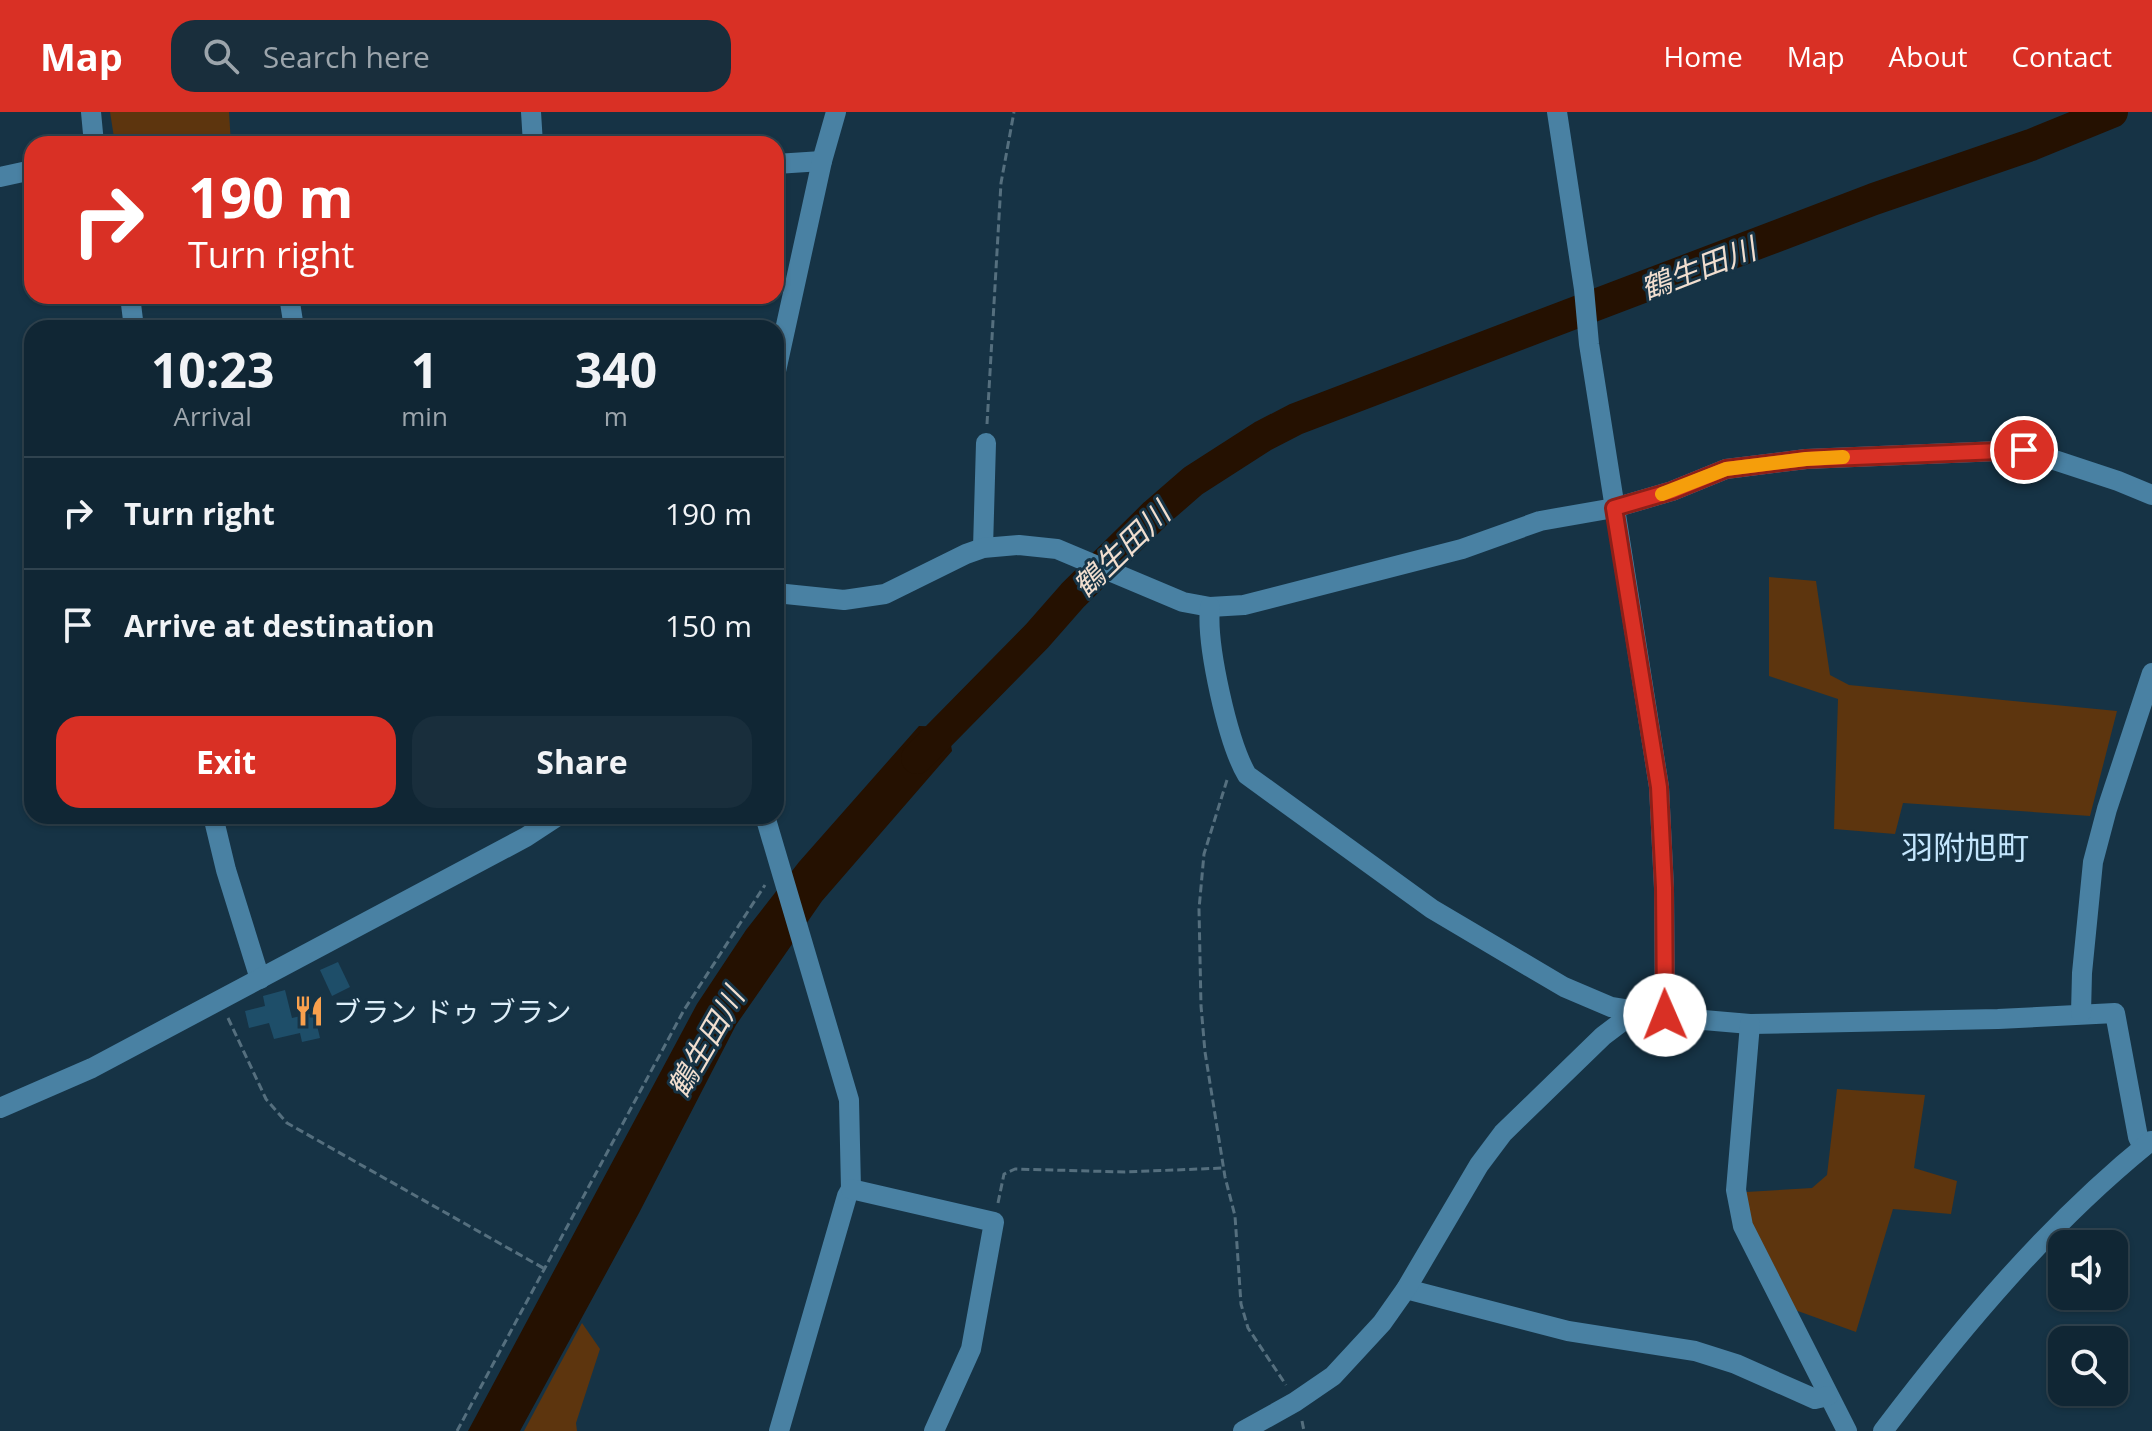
<!DOCTYPE html>
<meta charset="utf-8">
<style>
body{margin:0;font-family:"Open Sans","Noto Sans JP",sans-serif;background:#192e3c;color:#f1f3f6;height:100vh;display:flex;flex-direction:column;font-size:30px;white-space:nowrap}
*{box-sizing:border-box;margin:0}
p{font-size:26px;color:#9ca5ac}
.icon{flex:none;width:44px;height:44px;fill:none;stroke:currentColor;stroke-width:2;stroke-linecap:round;stroke-linejoin:round}
.map{position:relative;flex:1;overflow:hidden}
.details{position:absolute;left:24px;top:208px;width:760px;height:504px;display:flex;flex-direction:column;background:#102634;border-radius:24px;box-shadow:0 2px 6px #0004,0 0 0 2px #30434f}
.details>*{flex:none}
.guide{position:absolute;left:24px;top:24px;width:760px;height:168px;border-radius:24px;box-shadow:0 2px 6px #0004,0 0 0 2px #30434f;background:#d93025;color:#fff;overflow:hidden}
.controls{position:absolute;left:2048px;top:1118px;display:grid;gap:16px}
.controls a{display:grid;place-items:center;width:80px;height:80px;border-radius:16px;background:#102634;box-shadow:0 2px 6px #0004,0 0 0 2px #30434f;font-size:40px}
.pin{position:absolute;display:grid;place-items:center;width:68px;height:68px;color:#fff;margin:-34px;border:4px solid #fff;border-radius:50%;box-shadow:0 2px 8px #0007}
.me{position:absolute;width:88px;margin:-44px;rotate:359deg;stroke-linejoin:round;filter:drop-shadow(0 0 6px #0008)}
.turn{display:flex;align-items:center;gap:28px;height:168px;padding:0 32px;font-size:36px}
.turn .icon{width:104px;height:104px;stroke-width:2.5}
.turn b{display:block;font-size:56px;line-height:68px}
.eta{display:flex;justify-content:space-evenly;align-items:center;height:136px;text-align:center}
.eta b{font-size:48px;font-weight:700;line-height:56px}
.primary-button{display:flex;gap:16px;margin-top:auto;padding:16px 32px}
.primary-button a{flex:1;height:92px;border-radius:24px;background:#d93025;color:#fff;font-size:32px;font-weight:700;line-height:92px;text-align:center}
.primary-button a+a{background:#192e3c;color:#f1f3f6}
ul{padding:0;list-style:none}
li{display:flex;align-items:center;gap:24px;height:112px;padding:0 32px;border-top:2px solid #30434f}
li div{flex:1}
li b{display:block;font-size:30px}
li em{font-style:normal}
header{display:flex;align-items:center;gap:48px;box-sizing:border-box;height:112px;padding:0 40px;background:#d93025;color:#fff}
header strong{font-size:38px}
nav{display:flex;gap:44px;margin-inline-start:auto;font-size:28px}
.search{width:560px;height:72px;background:#192e3c;display:flex;align-items:center;gap:20px;box-sizing:border-box;padding:0 28px;border-radius:24px;color:#9ca5ac;font-size:30px}
.map>svg:first-child{display:block}
</style>
<header>
<strong>Map</strong>
<div class="search"><svg class="icon" aria-label="search" viewBox="0 0 24 24"><circle cx="10" cy="10" r="6"/><path d="M15 15l6 6"/></svg>Search here</div>
<nav><a>Home</a><a>Map</a><a>About</a><a>Contact</a></nav>
</header>
<div class="map">
<svg width="2152" height="1319" viewBox="0 0 2152 1319">
<rect width="100%" height="100%" fill="#163345"/>
<g fill="#5d350e">
<path d="M 110,0 L 229,0 L 231,32 L 115,32 Z"/>
<path d="M 1769,465 L 1816,469 L 1830,563 L 1849,573 L 2117,599 L 2090,704 L 1903,691 L 1895,722 L 1834,717 L 1838,587 L 1769,564 Z"/>
<path d="M 1837,977 L 1925,983 L 1914,1056 L 1957,1069 L 1951,1102 L 1893,1097 L 1856,1220 L 1795,1198 L 1750,1111 L 1746,1080 L 1812,1076 L 1827,1063 Z"/>
<path d="M 582,1211 L 600,1237 L 576,1311 L 577,1319 L 524,1319 Z"/>
</g>
<path fill="#251101" d="M 919,614 L 948,615 L 952,639 L 822,789 L 736,913 L 639,1101 L 520,1319 L 468,1319 L 697,892 L 746,818 L 799,750 Z"/>
<g fill="none" stroke-linecap="round" stroke-linejoin="round">
<path stroke="#251101" stroke-width="32" d="M 917,646 L 1037,524 L 1073,483 L 1155,402 L 1193,369 L 1263,324 L 1296,307 L 1380,275 L 1874,87 L 2031,33 L 2112,0"/>
</g>
<g fill="#1e4e69">
<path d="M 338,850 L 350,875 L 332,884 L 320,858 Z"/>
<path d="M 285,878 L 292,906 L 314,901 L 320,926 L 302,930 L 300,921 L 274,927 L 269,911 L 249,916 L 245,899 L 265,894 L 263,884 Z"/>
</g>
<g fill="none" stroke-linecap="round" stroke-linejoin="round">
<g stroke="#556f7e" stroke-width="3" stroke-dasharray="8 4" stroke-linecap="butt">
<path d="M 987,312 L 1001,71 L 1014,0"/>
<path d="M 1227,668 L 1204,742 L 1199,797 L 1201,894 L 1205,940 L 1225,1065 L 1235,1104 L 1241,1192 L 1248,1216 L 1286,1273"/>
<path d="M 228,906 L 266,987 L 287,1011 L 545,1157"/>
<path d="M 998,1091 L 1004,1062 L 1015,1057 L 1125,1060 L 1224,1056"/>
<path d="M 1302,1309 L 1304,1319"/>
<path d="M 457,1319 L 684,898 L 765,773"/>
</g>
<g stroke="#4981a3" stroke-width="20">
<path d="M 91,0 L 94,32"/>
<path d="M 531,0 L 533,32"/>
<path d="M 1557,0 L 1584,177 L 1589,232 L 1659,675 L 1664,776 L 1665,903"/>
<path d="M 776,52 L 822,49"/>
<path d="M 0,65 L 32,58"/>
<path d="M 130,184 L 134,216"/>
<path d="M 289,184 L 294,216"/>
<path d="M 776,259 L 822,49 L 836,0"/>
<path d="M 983,436 L 986,331"/>
<path d="M 776,481 L 844,488 L 885,482 L 966,442 L 983,436 L 1019,433 L 1057,437 L 1183,490 L 1210,495 L 1244,493 L 1462,437 L 1540,409 L 1614,396 L 1672,379 L 1726,357 L 1806,347 L 2024,338 L 2118,369 L 2152,383"/>
<path d="M 1210,495 C 1206,533 1228,631 1247,663 L 1432,797 L 1564,875 L 1611,895 L 1680,906 L 1750,912 L 1998,907 L 2115,901 L 2138,1025 L 2143,1035"/>
<path d="M 213,704 L 226,758 L 260,867"/>
<path d="M 765,704 L 849,988 L 851,1077 L 847,1084 L 779,1319"/>
<path d="M 2081,901 L 2082,861 L 2093,750 L 2107,697 L 2152,561"/>
<path d="M 1750,912 L 1736,1078 L 1743,1114 L 1847,1319"/>
<path d="M 0,996 L 92,956 L 526,725 L 558,704"/>
<path d="M 851,1077 L 994,1110 L 971,1237 L 934,1319"/>
<path d="M 1406,1177 L 1568,1219 L 1695,1239 L 1736,1252 L 1815,1287 L 1828,1284"/>
<path d="M 1243,1319 L 1295,1290 L 1333,1264 L 1382,1211 L 1406,1177 L 1479,1053 L 1503,1021 L 1603,924 L 1636,899"/>
<path d="M 1883,1319 C 1963,1214 2048,1112 2151,1029"/>
</g>
</g>
<g fill="none" stroke-linecap="round" stroke-linejoin="round">
<g stroke="#8d1f18" stroke-width="20">
<path id="route" d="M 1665,903 L 1664,776 L 1659,675 L 1614,396 L 1672,379 L 1726,357 L 1806,347 L 2024,338"/>
</g>
<use href="#route" stroke="#d93025" stroke-width="14"/>
<path stroke="#f59e0b" stroke-width="14" d="M 1662,382 L 1726,357 L 1806,347 L 1843,345"/>
</g>
<defs>
<g id="restaurant-bare" transform="scale(2.4)"><path d="M-5-6h1v4h1v-4h1v4h1v-4h1v5L-1.5 .5V6h-2V.5L-5-1ZM5-6V6H3V1.5H1.5Q1.5-4 5-6Z" fill="#f9a04d" stroke="#163345" stroke-width="2.5" paint-order="stroke"/></g>
</defs>
<g fill-rule="evenodd">
<use href="#restaurant-bare" x="309" y="899"/>
</g>
<g text-anchor="middle" dominant-baseline="central" stroke-width="6" stroke-linejoin="round" paint-order="stroke">
<g font-size="28" fill="#ddeef9" stroke="#163345" text-anchor="start">
<text x="333" y="899">ブラン ドゥ ブラン</text>
</g>
<g font-size="30" font-style="italic" fill="#f1decf" stroke="#163345">
<text transform="translate(1698 156) rotate(-21)">鶴生田川</text>
<text transform="translate(1121 437) rotate(-44)">鶴生田川</text>
<text transform="translate(705 930) rotate(-60)">鶴生田川</text>
</g>
<g font-size="32" fill="#c4e6fd" stroke="#163345">
<text x="1965" y="734">羽附旭町</text>
</g>
</g>
</svg>
<div class="controls">
<a><svg class="icon" aria-label="sound" viewBox="0 0 24 24"><path d="M4 9h4l5-4v14l-5-4H4zM17 9q2 3 0 6"/></svg></a>
<a><svg class="icon" aria-label="search" viewBox="0 0 24 24"><circle cx="10" cy="10" r="6"/><path d="M15 15l6 6"/></svg></a>
</div>
<div class="pin" style="left:2024px;top:338px;background:#d93025"><svg class="icon" aria-label="arrive" viewBox="0 0 24 24"><path d="M6 21V4h12l-3 4 3 4H6"/></svg></div>
<svg class="me" style="left:1665px;top:903px" viewBox="-20 -20 40 40"><circle r="19" fill="#fff"/><path d="M0-13L10 11 0 6-10 11z" fill="#d93025"/></svg>
<div class="guide">
<div class="turn"><svg class="icon" aria-label="right" viewBox="0 0 24 24"><path d="M7 20v-9h11M14 6l5 5-5 5"/></svg><div><b>190 m</b>Turn right</div></div>
</div>
<section class="details">
<div class="eta">
<div><b>10:23</b><p>Arrival</p></div>
<div><b>1</b><p>min</p></div>
<div><b>340</b><p>m</p></div>
</div>
<ul>
<li><svg class="icon" aria-label="right" viewBox="0 0 24 24"><path d="M7 20v-9h11M14 6l5 5-5 5"/></svg><div><b>Turn right</b></div><em>190 m</em></li>
<li><svg class="icon" aria-label="arrive" viewBox="0 0 24 24"><path d="M6 21V4h12l-3 4 3 4H6"/></svg><div><b>Arrive at destination</b></div><em>150 m</em></li>
</ul>
<div class="primary-button"><a>Exit</a><a>Share</a></div>
</section>
</div>
